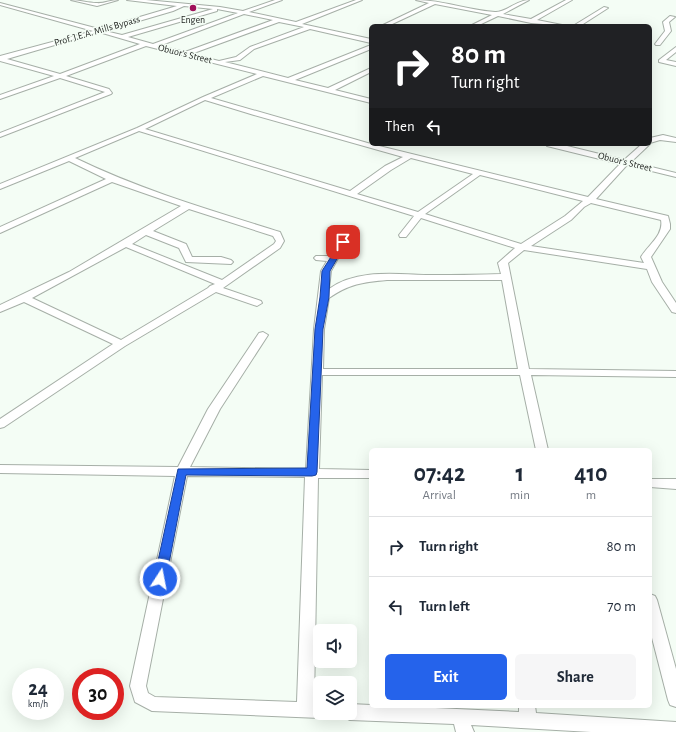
<!DOCTYPE html>
<meta charset="utf-8">
<style>
body{margin:0;font-family:"Alegreya Sans",sans-serif;background:#f6f6f7;color:#1f2937;height:100vh;display:flex;flex-direction:column;font-size:15px;white-space:nowrap}
*{box-sizing:border-box;margin:0}
p{font-size:13px;color:#747a83}
.icon{flex:none;width:22px;height:22px;fill:none;stroke:currentColor;stroke-width:2;stroke-linecap:round;stroke-linejoin:round}
.map{position:relative;flex:1;overflow:hidden}
.panel{position:absolute;left:369px;top:448px;width:283px;height:260px;display:flex;flex-direction:column;background:#fff;border-radius:6px;box-shadow:0 4px 16px #0002}
.panel>*{flex:none}
.top-card{position:absolute;left:369px;top:24px;width:283px;height:122px;border-radius:6px;box-shadow:0 4px 16px #0002;background:#202124;color:#fff;overflow:hidden}
.tools{position:absolute;left:313px;top:624px;display:grid;gap:8px}
.tools a{display:grid;place-items:center;width:44px;height:44px;border-radius:6px;background:#fff;box-shadow:0 4px 16px #0002;font-size:20px}
.speed{position:absolute;left:12px;top:668px;display:flex;gap:8px;font-size:20px;font-weight:700;text-align:center}
.speed>*{display:grid;place-content:center;width:52px;height:52px;border-radius:50%;background:#fff;box-shadow:0 4px 16px #0002;line-height:1}
.speed small{font-size:10px;font-weight:400}
.speed .limit{border:6px solid #d22;background:#fff;color:#111}
.pin{position:absolute;display:grid;place-items:center;width:34px;height:34px;color:#fff;margin:-17px;border-radius:8px;box-shadow:0 2px 6px #0006}
.me{position:absolute;width:44px;margin:-22px;rotate:11deg;stroke-linejoin:round;filter:drop-shadow(0 0 3px #0008)}
.turn{display:flex;align-items:center;gap:14px;height:84px;padding:0 16px;font-size:18px}
.turn .icon{width:52px;height:52px;stroke-width:2.5}
.turn b{display:block;font-size:28px;line-height:34px}
.then{display:flex;align-items:center;height:38px;padding:0 16px;background:#0003;gap:8px;font-size:15px}
.eta{display:flex;justify-content:space-evenly;align-items:center;height:68px;text-align:center}
.eta b{font-size:24px;font-weight:700;line-height:28px}
.primary-button{display:flex;gap:8px;margin-top:auto;padding:8px 16px}
.primary-button a{flex:1;height:46px;border-radius:6px;background:#2563eb;color:#fff;font-size:16px;font-weight:700;line-height:46px;text-align:center}
.primary-button a+a{background:#f6f6f7;color:#1f2937}
ul{padding:0;list-style:none}
li{display:flex;align-items:center;gap:12px;height:60px;padding:0 16px;border-top:1px solid #e0e1e3}
li div{flex:1}
li b{display:block;font-size:15px}
li em{font-style:normal}
.map>svg:first-child{display:block}
</style>
<div class="map">
<svg width="676" height="732" viewBox="0 0 676 732">
<rect width="100%" height="100%" fill="#f4fdf5"/>
<g fill="none" stroke-linecap="round" stroke-linejoin="round">
<g stroke="#a6afa7" stroke-width="2">
<g id="minor">
<path d="M 71,0 C 79,0 88,3 96,3 C 103,4 111,0 118,0 L 97,6 Z"/>
<path d="M 127,0 L 146,0 L 220,7 L 243,11 L 275,0 L 282,0 L 249,12 L 296,22 L 356,0 L 362,0 L 302,24 L 371,39 L 371,43 L 310,29 L 254,49 L 240,60 L 225,62 L 288,78 L 371,45 L 371,49 L 295,80 L 328,88 L 371,68 L 371,72 L 335,90 L 371,99 L 371,103 L 263,76 L 211,98 L 371,144 L 588,197 L 620,164 L 547,146 L 546,144 L 559,144 L 624,160 L 642,144 L 650,144 L 631,162 L 676,173 L 676,177 L 627,165 L 596,199 L 668,216 L 670,224 L 670,229 L 651,257 L 662,282 L 676,303 L 676,313 L 672,312 L 652,282 L 647,269 L 524,250 L 508,263 L 529,369 L 676,371 L 676,377 L 531,375 L 548,450 L 536,450 L 520,375 L 322,375 L 319,469 L 371,470 L 371,478 L 318,478 L 314,702 L 320,702 L 320,713 L 327,713 L 326,715 L 320,718 L 152,711 L 135,702 L 130,686 L 175,476 L 0,473 L 0,465 L 178,467 L 208,409 L 259,333 L 263,332 L 268,335 L 220,409 L 190,467 L 306,469 L 314,329 L 321,271 L 327,261 L 316,260 L 314,258 L 316,256 L 330,256 L 340,240 L 343,239 L 347,242 L 331,271 L 329,289 C 356,269 395,274 426,275 C 451,275 476,275 501,274 L 498,263 L 515,248 L 421,218 L 406,237 L 400,237 L 399,235 L 414,216 L 139,131 L 75,158 C 141,190 210,210 280,232 L 284,241 L 280,248 L 223,288 L 261,301 L 262,303 L 257,306 L 216,292 L 125,346 L 4,427 L 0,428 L 0,419 L 113,344 L 24,302 L 0,312 L 0,305 L 69,272 L 181,206 L 112,182 L 0,233 L 0,227 L 106,179 L 69,161 L 0,189 L 0,184 L 137,128 L 203,97 L 257,74 L 146,46 L 66,76 L 109,89 L 112,93 L 111,94 L 0,137 L 0,133 L 105,92 L 60,78 L 0,99 L 0,95 L 54,76 L 0,61 L 0,56 L 93,31 L 0,5 L 0,3 L 99,29 L 177,6 ZM 184,6 L 213,9 L 122,35 L 105,31 L 173,11 ZM 217,9 L 238,13 L 153,44 L 128,37 L 217,11 ZM 244,14 L 273,20 L 185,52 L 159,46 ZM 279,22 L 304,27 L 250,47 L 236,57 L 219,61 L 191,54 ZM 99,32 L 140,44 L 60,74 L 7,59 ZM 205,100 L 254,115 L 403,157 L 385,166 L 350,191 L 145,129 ZM 411,158 L 473,174 L 418,212 L 357,194 L 391,170 ZM 480,175 L 583,201 L 565,216 L 521,244 L 425,214 ZM 591,203 L 661,220 C 664,235 648,245 641,257 L 644,263 L 531,246 L 571,220 L 584,207 ZM 189,209 L 273,236 L 276,241 L 274,244 L 222,280 L 132,244 L 146,235 L 179,248 L 186,262 L 231,264 L 233,262 L 231,260 L 221,257 L 192,257 L 186,244 L 153,231 ZM 126,247 L 215,284 L 210,286 L 208,288 L 121,340 L 32,298 ZM 387,280 L 502,280 L 518,369 L 323,369 L 324,329 L 329,298 C 349,284 363,282 387,280 ZM 187,476 L 305,477 L 297,702 L 155,697 L 148,693 L 146,686 Z"/>
<path d="M 416,0 C 442,0 467,10 495,12 C 505,13 517,0 529,0 L 503,14 L 531,19 L 566,0 L 572,0 L 537,20 L 567,26 L 531,23 L 498,16 L 477,26 L 470,26 L 492,15 L 435,4 L 388,26 L 381,26 L 429,3 Z"/>
<path d="M 604,7 L 608,8 L 580,26 L 573,26 Z"/>
<path d="M 670,16 L 675,17 L 669,22 L 671,31 L 660,45 L 656,45 L 655,44 L 665,31 L 663,22 Z"/>
<path d="M 676,47 L 676,52 L 666,60 L 676,62 L 676,66 L 659,62 L 659,60 Z"/>
<path d="M 663,135 L 676,138 L 676,142 L 660,140 L 650,143 L 650,138 Z"/>
<path d="M 650,479 L 676,479 L 676,489 L 650,487 Z"/>
<path d="M 650,594 L 655,596 L 657,600 L 676,669 L 676,707 L 670,705 L 668,700 L 650,630 Z"/>
<path d="M 350,704 L 519,712 L 519,706 L 535,706 L 536,713 L 676,722 L 676,732 L 591,732 L 471,725 L 474,732 L 456,732 L 454,724 L 350,720 L 344,717 L 342,713 L 350,713 Z"/>
</g>
</g>
<use href="#minor" fill="#fff" fill-rule="evenodd"/>
</g>
<path fill="#2563eb" stroke="#184099" d="M 343,240 L 347,242 L 330,271 L 329,297 L 323,329 L 317,472 L 316,475 L 312,476 L 186,475 L 166,579 L 164,582 L 160,583 L 155,582 L 154,579 L 178,469 L 307,468 L 315,329 L 320,297 L 322,271 L 341,241 Z"/>
<circle fill="#a0115a" stroke="#f4fdf5" stroke-width="1.5" cx="193" cy="8" r="4"/>
<g text-anchor="middle" dominant-baseline="central" stroke-width="3" stroke-linejoin="round" paint-order="stroke">
<g font-size="10" fill="#252825" stroke="#f4fdf5">
<text x="193" y="20">Engen</text>
</g>
<g font-size="10" fill="#252825" stroke="#f4fdf5">
<text transform="translate(97 31) rotate(-16)">Prof. J.E.A. Mills Bypass</text>
<text transform="translate(185 54) rotate(14)">Obuor’s Street</text>
<text transform="translate(625 162) rotate(14)">Obuor’s Street</text>
</g>
</g>
</svg>
<div class="tools">
<a><svg class="icon" aria-label="sound" viewBox="0 0 24 24"><path d="M4 9h4l5-4v14l-5-4H4zM17 9q2 3 0 6"/></svg></a>
<a><svg class="icon" aria-label="layers" viewBox="0 0 24 24"><path d="M12 4l9 5-9 5-9-5zM3 14l9 5 9-5"/></svg></a>
</div>
<div class="speed"><div>24<small>km/h</small></div><div class="limit">30</div></div>
<div class="pin" style="left:343px;top:242px;background:#d93025"><svg class="icon" aria-label="arrive" viewBox="0 0 24 24"><path d="M6 21V4h12l-3 4 3 4H6"/></svg></div>
<svg class="me" style="left:160px;top:579px" viewBox="-20 -20 40 40"><circle r="17" fill="#2563eb" stroke="#fff" stroke-width="3"/><path d="M0-11L8 9 0 5-8 9z" fill="#fff"/></svg>
<div class="top-card">
<div class="turn"><svg class="icon" aria-label="right" viewBox="0 0 24 24"><path d="M7 20v-9h11M14 6l5 5-5 5"/></svg><div><b>80 m</b>Turn right</div></div>
<div class="then">Then<svg class="icon" aria-label="left" viewBox="0 0 24 24"><path d="M17 20v-9H6M10 6l-5 5 5 5"/></svg></div>
</div>
<section class="panel">
<div class="eta">
<div><b>07:42</b><p>Arrival</p></div>
<div><b>1</b><p>min</p></div>
<div><b>410</b><p>m</p></div>
</div>
<ul>
<li><svg class="icon" aria-label="right" viewBox="0 0 24 24"><path d="M7 20v-9h11M14 6l5 5-5 5"/></svg><div><b>Turn right</b></div><em>80 m</em></li>
<li><svg class="icon" aria-label="left" viewBox="0 0 24 24"><path d="M17 20v-9H6M10 6l-5 5 5 5"/></svg><div><b>Turn left</b></div><em>70 m</em></li>
</ul>
<div class="primary-button"><a>Exit</a><a>Share</a></div>
</section>
</div>
